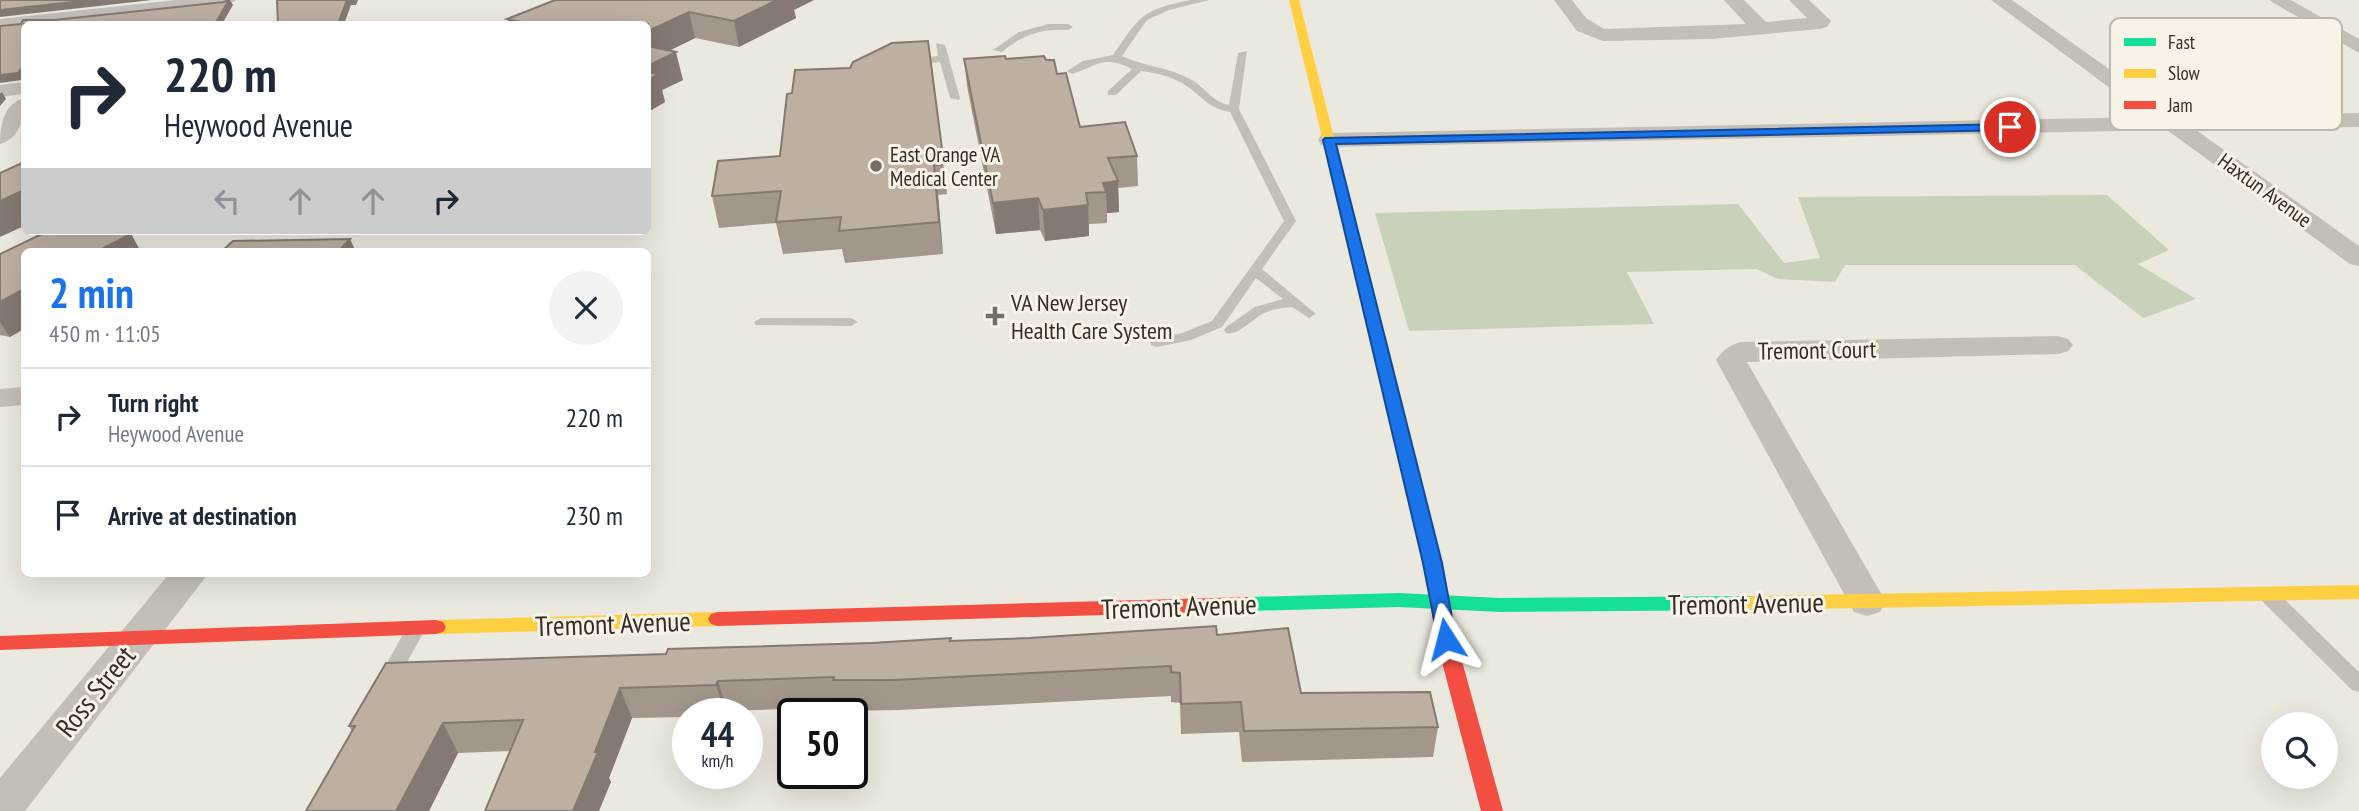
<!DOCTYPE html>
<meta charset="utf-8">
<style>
body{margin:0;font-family:"PT Sans Narrow",sans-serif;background:#f2f2f3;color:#1f2937;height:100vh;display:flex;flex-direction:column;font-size:26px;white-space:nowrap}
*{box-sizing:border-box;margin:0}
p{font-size:23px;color:#747a83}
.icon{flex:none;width:38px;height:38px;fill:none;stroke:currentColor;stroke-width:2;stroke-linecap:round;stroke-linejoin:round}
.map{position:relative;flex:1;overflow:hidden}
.drawer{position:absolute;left:21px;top:248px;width:630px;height:329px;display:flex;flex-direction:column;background:#fff;border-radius:10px;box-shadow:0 7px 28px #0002}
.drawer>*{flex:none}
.guide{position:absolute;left:21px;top:21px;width:630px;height:214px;border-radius:10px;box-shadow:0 7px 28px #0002;background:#fff;color:#1f2937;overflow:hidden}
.controls{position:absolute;left:2261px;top:712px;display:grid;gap:14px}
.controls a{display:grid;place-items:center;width:77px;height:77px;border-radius:50%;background:#fff;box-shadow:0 7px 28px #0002;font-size:35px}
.speed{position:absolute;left:672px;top:698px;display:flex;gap:14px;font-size:35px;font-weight:700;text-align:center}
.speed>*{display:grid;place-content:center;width:91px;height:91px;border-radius:50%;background:#fff;box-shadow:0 7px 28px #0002;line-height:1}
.speed small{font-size:18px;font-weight:400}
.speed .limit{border:4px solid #111;border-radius:10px;background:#fff;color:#111}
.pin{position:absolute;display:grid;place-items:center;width:60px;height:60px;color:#fff;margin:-30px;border:4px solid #fff;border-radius:50%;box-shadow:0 2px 7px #0007}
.me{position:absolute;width:77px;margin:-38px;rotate:351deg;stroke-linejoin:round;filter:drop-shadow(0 0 5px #0008)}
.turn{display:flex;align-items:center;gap:24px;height:147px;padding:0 28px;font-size:32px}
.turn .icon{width:91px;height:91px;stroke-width:2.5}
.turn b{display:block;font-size:49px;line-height:60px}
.lanes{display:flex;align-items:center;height:66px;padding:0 28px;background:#0003;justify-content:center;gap:35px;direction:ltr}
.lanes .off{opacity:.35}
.round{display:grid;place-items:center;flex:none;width:74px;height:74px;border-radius:37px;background:#f2f2f3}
.head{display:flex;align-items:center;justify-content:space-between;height:119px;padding:0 28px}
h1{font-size:42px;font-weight:800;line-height:52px;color:#1a73e8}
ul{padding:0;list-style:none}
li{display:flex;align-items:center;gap:21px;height:98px;padding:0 28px;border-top:2px solid #e0e1e3}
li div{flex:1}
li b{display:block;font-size:26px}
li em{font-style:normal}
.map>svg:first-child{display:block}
</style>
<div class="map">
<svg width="2359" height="811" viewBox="0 0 2359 811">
<rect width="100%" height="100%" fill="#ebe8df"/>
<path fill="#c8d1ba" d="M 2107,195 L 2169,250 L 2138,264 L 2196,299 L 2143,318 L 2075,265 L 1845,265 L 1835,282 L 1778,279 L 1756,269 L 1627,272 L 1654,324 L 1409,331 L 1375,213 L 1738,204 L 1784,263 L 1820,258 L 1798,197 Z"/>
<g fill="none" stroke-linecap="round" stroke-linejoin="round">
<g fill="#c3bfb8" fill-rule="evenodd">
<path d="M 1191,0 L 1209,0 L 1169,10 L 1147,20 L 1122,56 C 1145,67 1169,67 1192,80 C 1205,88 1213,102 1229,105 L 1238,53 L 1247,51 L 1239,109 L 1296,221 L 1262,269 L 1316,314 L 1309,318 L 1292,307 C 1282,308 1273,309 1264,313 C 1252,319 1239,336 1226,333 L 1224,330 L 1226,327 L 1255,307 L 1283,299 L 1256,278 L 1222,327 L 1191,340 L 1157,347 L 1152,346 L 1150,343 L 1152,340 L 1182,333 L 1212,321 L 1284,221 L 1230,112 C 1208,108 1205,99 1188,87 C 1174,77 1158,73 1141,71 L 1116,95 L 1108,95 L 1108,91 L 1132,69 C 1104,55 1099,65 1072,74 L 1067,71 L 1083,61 L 1113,55 C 1141,15 1141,10 1191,0 Z"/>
<path d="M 1048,24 L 1068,24 L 1073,27 L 1068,30 C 1041,28 1022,35 1002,52 L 993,50 L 1019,32 Z"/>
<path d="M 936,43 L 945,45 L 960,98 L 959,100 L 950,98 L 940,62 L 911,65 L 906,62 L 911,59 L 938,56 Z"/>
<path d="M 761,318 L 851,318 L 858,322 L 851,326 L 756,325 L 754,322 Z"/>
<path d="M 2268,588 L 2275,590 L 2359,672 L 2359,692 L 2352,690 L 2261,600 L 2259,595 L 2261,590 Z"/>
<path d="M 416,621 L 423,623 L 426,628 L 394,686 L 387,689 L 380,686 L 377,681 L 380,676 L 409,623 Z"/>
</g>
<g fill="#c3bfb8" fill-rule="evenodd">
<path d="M 176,0 L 236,0 L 227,6 L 57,24 L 24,24 L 24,28 L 0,31 L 0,19 Z"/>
<path d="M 1554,0 L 1572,0 L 1586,18 L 1604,29 L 1746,24 L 1724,0 L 1744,0 L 1766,22 L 1807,18 L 1789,0 L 1809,0 L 1831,21 L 1827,27 L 1820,29 L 1711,39 L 1603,41 L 1577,31 Z"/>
<path d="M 1991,0 L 2012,0 L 2177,117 L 2359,113 L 2359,127 L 2196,130 L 2359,246 L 2359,266 L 2350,264 L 2167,130 L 1329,147 L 1321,145 L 1318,140 L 1321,135 L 1329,133 L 2149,117 Z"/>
<path d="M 2269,0 L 2291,0 L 2359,39 L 2359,53 Z"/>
<path d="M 24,82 L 24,94 L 0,97 L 0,85 Z"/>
<path d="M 24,98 C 25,116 20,139 0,144 C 0,126 3,104 24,98 Z"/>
<path d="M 2058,336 L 2068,339 L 2073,345 L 2068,351 L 2058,354 L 1747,362 L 1886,602 L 1880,612 L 1867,616 L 1854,612 L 1716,360 C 1723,350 1729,345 1741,342 Z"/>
<path d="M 24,387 L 24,405 L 0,407 L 0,389 Z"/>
<path d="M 169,574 L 208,574 L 25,811 L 0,811 L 0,778 Z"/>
</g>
<path fill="#16e098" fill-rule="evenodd" d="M 1399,593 L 1500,598 L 1752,596 L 1759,598 L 1761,603 L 1759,608 L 1752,610 L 1500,612 L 1399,607 L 1248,611 L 1241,609 L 1239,604 L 1241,599 L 1248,597 Z"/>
<g fill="#ffcf43" fill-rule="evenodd">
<path d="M 1289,0 L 1299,0 L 1440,554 L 1437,558 L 1425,558 L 1422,554 Z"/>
<path d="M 2359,585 L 2359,599 L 1752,610 L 1745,608 L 1743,603 L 1745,598 L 1752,596 Z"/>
<path d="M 718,612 L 725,614 L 728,619 L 725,624 L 718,626 L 436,634 L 429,632 L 426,627 L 429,622 L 436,620 Z"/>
</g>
<g fill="#f24e42" fill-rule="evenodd">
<path d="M 1431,548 L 1437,550 L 1440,554 L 1456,639 L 1503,811 L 1481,811 L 1436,639 L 1422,554 L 1425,550 Z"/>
<path d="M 1248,597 L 1255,599 L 1257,604 L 1255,609 L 1248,611 L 718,626 L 711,624 L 708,619 L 711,614 L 718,612 Z"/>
<path d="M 436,620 L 443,622 L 446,627 L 443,632 L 436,634 L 0,650 L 0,636 Z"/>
</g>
</g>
<g fill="#a3968a">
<path d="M 555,0 L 794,10 L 796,18 L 739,47 L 695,38 L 669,51 L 683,80 L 662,90 L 665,102 L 648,112 L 648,24 L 509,24 L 507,19 Z"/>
<path d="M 928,41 L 947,194 L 938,195 L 943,254 L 845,263 L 842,249 L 783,254 L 776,223 L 719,228 L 712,196 L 780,156 L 792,93 L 850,68 Z"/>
<path d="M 964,59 L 1046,60 L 1080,127 L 1137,156 L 1138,186 L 1118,188 L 1119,212 L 1107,213 L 1107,223 L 1089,224 L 1089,236 L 1045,241 L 1040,230 L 996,234 L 967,86 Z"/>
<path d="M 131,234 L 141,252 L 24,252 L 10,337 L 0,335 L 0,254 Z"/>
<path d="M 1217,635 L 1301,693 L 1438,727 L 1433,757 L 1242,762 L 1239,732 L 1181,734 L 1180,703 L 1171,702 L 1171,696 L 899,710 L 840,711 L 839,707 L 727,711 L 726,714 L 688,714 L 688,717 L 632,718 L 609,778 L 611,782 L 510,751 L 458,753 L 429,811 L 306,811 L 352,731 L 349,726 L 666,654 L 951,638 L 951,641 Z"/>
</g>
<g fill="#847a71">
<path d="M 91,0 L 152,0 L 0,17 L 0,10 Z"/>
<path d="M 229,0 L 230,0 L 233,5 L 222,24 L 215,24 Z"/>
<path d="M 347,0 L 358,0 L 356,5 L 351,5 L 344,24 L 338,24 Z"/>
<path d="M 777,0 L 814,0 L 794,10 L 796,18 L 739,47 L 734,21 Z"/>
<path d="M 689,12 L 695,38 L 648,61 L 648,31 Z"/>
<path d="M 676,52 L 683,80 L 662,90 L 665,102 L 648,112 L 648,66 Z"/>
<path d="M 24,65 L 24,77 L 22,80 L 0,83 L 0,75 Z"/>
<path d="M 2,92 L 6,99 L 0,106 L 0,94 Z"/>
<path d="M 934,165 L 938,195 L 943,254 L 939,222 Z"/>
<path d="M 1118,181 L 1119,212 L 1107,213 L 1106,192 L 1103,183 Z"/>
<path d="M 24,190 L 24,226 L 0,237 L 0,201 Z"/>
<path d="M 1038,198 L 1040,230 L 996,234 L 993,203 Z"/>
<path d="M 1088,205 L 1089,236 L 1045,241 L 1043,210 Z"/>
<path d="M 131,234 L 141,252 L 96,252 Z"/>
<path d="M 350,239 L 356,252 L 338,252 Z"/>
<path d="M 24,289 L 24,329 L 10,337 L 0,322 L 0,302 Z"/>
<path d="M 718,681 L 727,711 L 726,714 L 716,685 Z"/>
<path d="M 620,688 L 632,718 L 609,778 L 611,782 L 599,811 L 573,811 Z"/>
<path d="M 443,723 L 458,753 L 429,811 L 396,811 Z"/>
</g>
<g fill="#bdafa1" stroke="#847a71" stroke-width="2">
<path d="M 0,0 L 91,0 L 0,10 Z"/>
<path d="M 228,0 L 229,0 L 215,24 L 24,24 L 24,65 L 18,73 L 0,75 L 0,26 L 21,24 L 23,20 L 54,20 L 224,2 Z"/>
<path d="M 277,0 L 347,0 L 338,24 L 278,24 Z"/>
<path d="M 555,0 L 777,0 L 734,21 L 689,12 L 648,31 L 648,24 L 530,24 L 507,19 Z"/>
<path d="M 928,41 L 944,164 L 934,165 L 939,222 L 839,231 L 841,217 L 776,222 L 781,191 L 712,196 L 718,161 L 780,156 L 787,94 L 792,93 L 795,70 L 850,68 L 853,62 L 892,43 Z"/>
<path d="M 648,46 L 676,52 L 648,66 Z"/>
<path d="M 1005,56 L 1006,59 L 1044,56 L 1046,60 L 1054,60 L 1057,74 L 1066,73 L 1080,127 L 1125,122 L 1137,156 L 1108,158 L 1118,181 L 1103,183 L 1106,192 L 1086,193 L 1088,205 L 1043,210 L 1038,198 L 993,203 L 964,59 Z"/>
<path d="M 648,72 L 658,74 L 648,80 Z"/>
<path d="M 24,162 L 24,190 L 0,201 L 0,173 Z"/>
<path d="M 48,231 L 118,231 L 131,234 L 96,252 L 24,252 L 24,289 L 0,302 L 0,254 Z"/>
<path d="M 350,239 L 338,252 L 221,252 L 233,241 Z"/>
<path d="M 1216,626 L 1217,635 L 1288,628 L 1301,693 L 1430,692 L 1438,727 L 1244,731 L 1241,702 L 1181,704 L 1180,673 L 1171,672 L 1171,666 L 893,680 L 833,680 L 834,677 L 718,681 L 716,685 L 620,688 L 595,752 L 598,752 L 573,811 L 485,811 L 523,720 L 443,723 L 396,811 L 306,811 L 355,726 L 349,726 L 386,663 L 666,654 L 668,649 L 872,643 L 951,638 L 950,641 L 1029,638 Z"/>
</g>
<path fill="#1a73e8" stroke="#114b97" stroke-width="2" d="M 2010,124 L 2016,127 L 2014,130 L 1336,144 L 1442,563 L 1456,639 L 1453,645 L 1446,647 L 1439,645 L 1423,563 L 1323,140 L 1325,138 Z"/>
<g fill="#746e67" stroke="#f8f3e6" stroke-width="2.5">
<circle cx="876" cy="166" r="7"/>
<path d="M991.5 305.5h7v7h7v7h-7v7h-7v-7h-7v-7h7z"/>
</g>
<g text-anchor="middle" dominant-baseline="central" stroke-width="6" stroke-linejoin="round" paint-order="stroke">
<g font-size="21" fill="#342d27" stroke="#f8f3e6" text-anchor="start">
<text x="890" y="154">East Orange VA<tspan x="890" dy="24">Medical Center</tspan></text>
</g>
<g font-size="21" fill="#342d27" stroke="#f8f3e6">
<text transform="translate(2265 190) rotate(36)">Haxtun Avenue</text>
</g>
<g font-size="24" fill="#342d27" stroke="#f8f3e6" text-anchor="start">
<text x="1011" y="302">VA New Jersey<tspan x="1011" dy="28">Health Care System</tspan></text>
</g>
<g font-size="24" fill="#342d27" stroke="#f8f3e6">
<text transform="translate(1817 350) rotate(-1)">Tremont Court</text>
</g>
<g font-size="28" fill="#342d27" stroke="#f8f3e6">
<text transform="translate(1746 603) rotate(-1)">Tremont Avenue</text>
<text transform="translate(1179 606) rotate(-2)">Tremont Avenue</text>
<text transform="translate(613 623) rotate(-2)">Tremont Avenue</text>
<text transform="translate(95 691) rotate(-51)">Ross Street</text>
</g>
</g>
<rect x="2110" y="18" width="232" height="112" rx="10" fill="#f8f3e6" stroke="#bdb8ad" stroke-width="2"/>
<rect x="2124" y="38" width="32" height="8" fill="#16e098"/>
<rect x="2124" y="69" width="32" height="9" fill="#ffcf43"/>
<rect x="2124" y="101" width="32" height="8" fill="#f24e42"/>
<g font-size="19" fill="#342d27">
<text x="2168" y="49">Fast</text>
<text x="2168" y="80">Slow</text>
<text x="2168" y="112">Jam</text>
</g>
</svg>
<div class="controls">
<a><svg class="icon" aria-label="search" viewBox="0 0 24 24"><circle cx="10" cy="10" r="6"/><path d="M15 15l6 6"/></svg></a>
</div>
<div class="speed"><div>44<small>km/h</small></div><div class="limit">50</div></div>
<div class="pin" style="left:2010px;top:127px;background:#d93025"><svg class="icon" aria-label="arrive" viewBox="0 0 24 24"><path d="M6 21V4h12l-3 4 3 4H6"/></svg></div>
<svg class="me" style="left:1446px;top:639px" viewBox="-20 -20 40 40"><path d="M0-17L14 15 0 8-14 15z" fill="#1a73e8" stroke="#fff" stroke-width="4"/></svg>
<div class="guide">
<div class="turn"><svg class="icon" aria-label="right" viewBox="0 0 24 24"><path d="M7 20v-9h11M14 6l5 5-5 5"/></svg><div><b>220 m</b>Heywood Avenue</div></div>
<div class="lanes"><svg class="icon off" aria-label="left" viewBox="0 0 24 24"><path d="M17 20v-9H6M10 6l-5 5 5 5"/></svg><svg class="icon off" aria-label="ahead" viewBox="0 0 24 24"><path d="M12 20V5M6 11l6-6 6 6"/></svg><svg class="icon off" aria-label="ahead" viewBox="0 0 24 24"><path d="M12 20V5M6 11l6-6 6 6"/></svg><svg class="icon" aria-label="right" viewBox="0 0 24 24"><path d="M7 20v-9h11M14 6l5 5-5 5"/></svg></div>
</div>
<section class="drawer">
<div class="head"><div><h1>2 min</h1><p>450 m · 11:05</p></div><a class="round"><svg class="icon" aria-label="close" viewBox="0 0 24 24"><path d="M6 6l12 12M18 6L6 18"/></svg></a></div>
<ul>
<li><svg class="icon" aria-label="right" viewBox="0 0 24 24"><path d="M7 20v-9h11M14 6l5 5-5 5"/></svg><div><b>Turn right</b><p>Heywood Avenue</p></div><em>220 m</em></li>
<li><svg class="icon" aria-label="arrive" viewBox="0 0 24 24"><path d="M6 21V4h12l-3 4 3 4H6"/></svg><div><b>Arrive at destination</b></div><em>230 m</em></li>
</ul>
</section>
</div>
